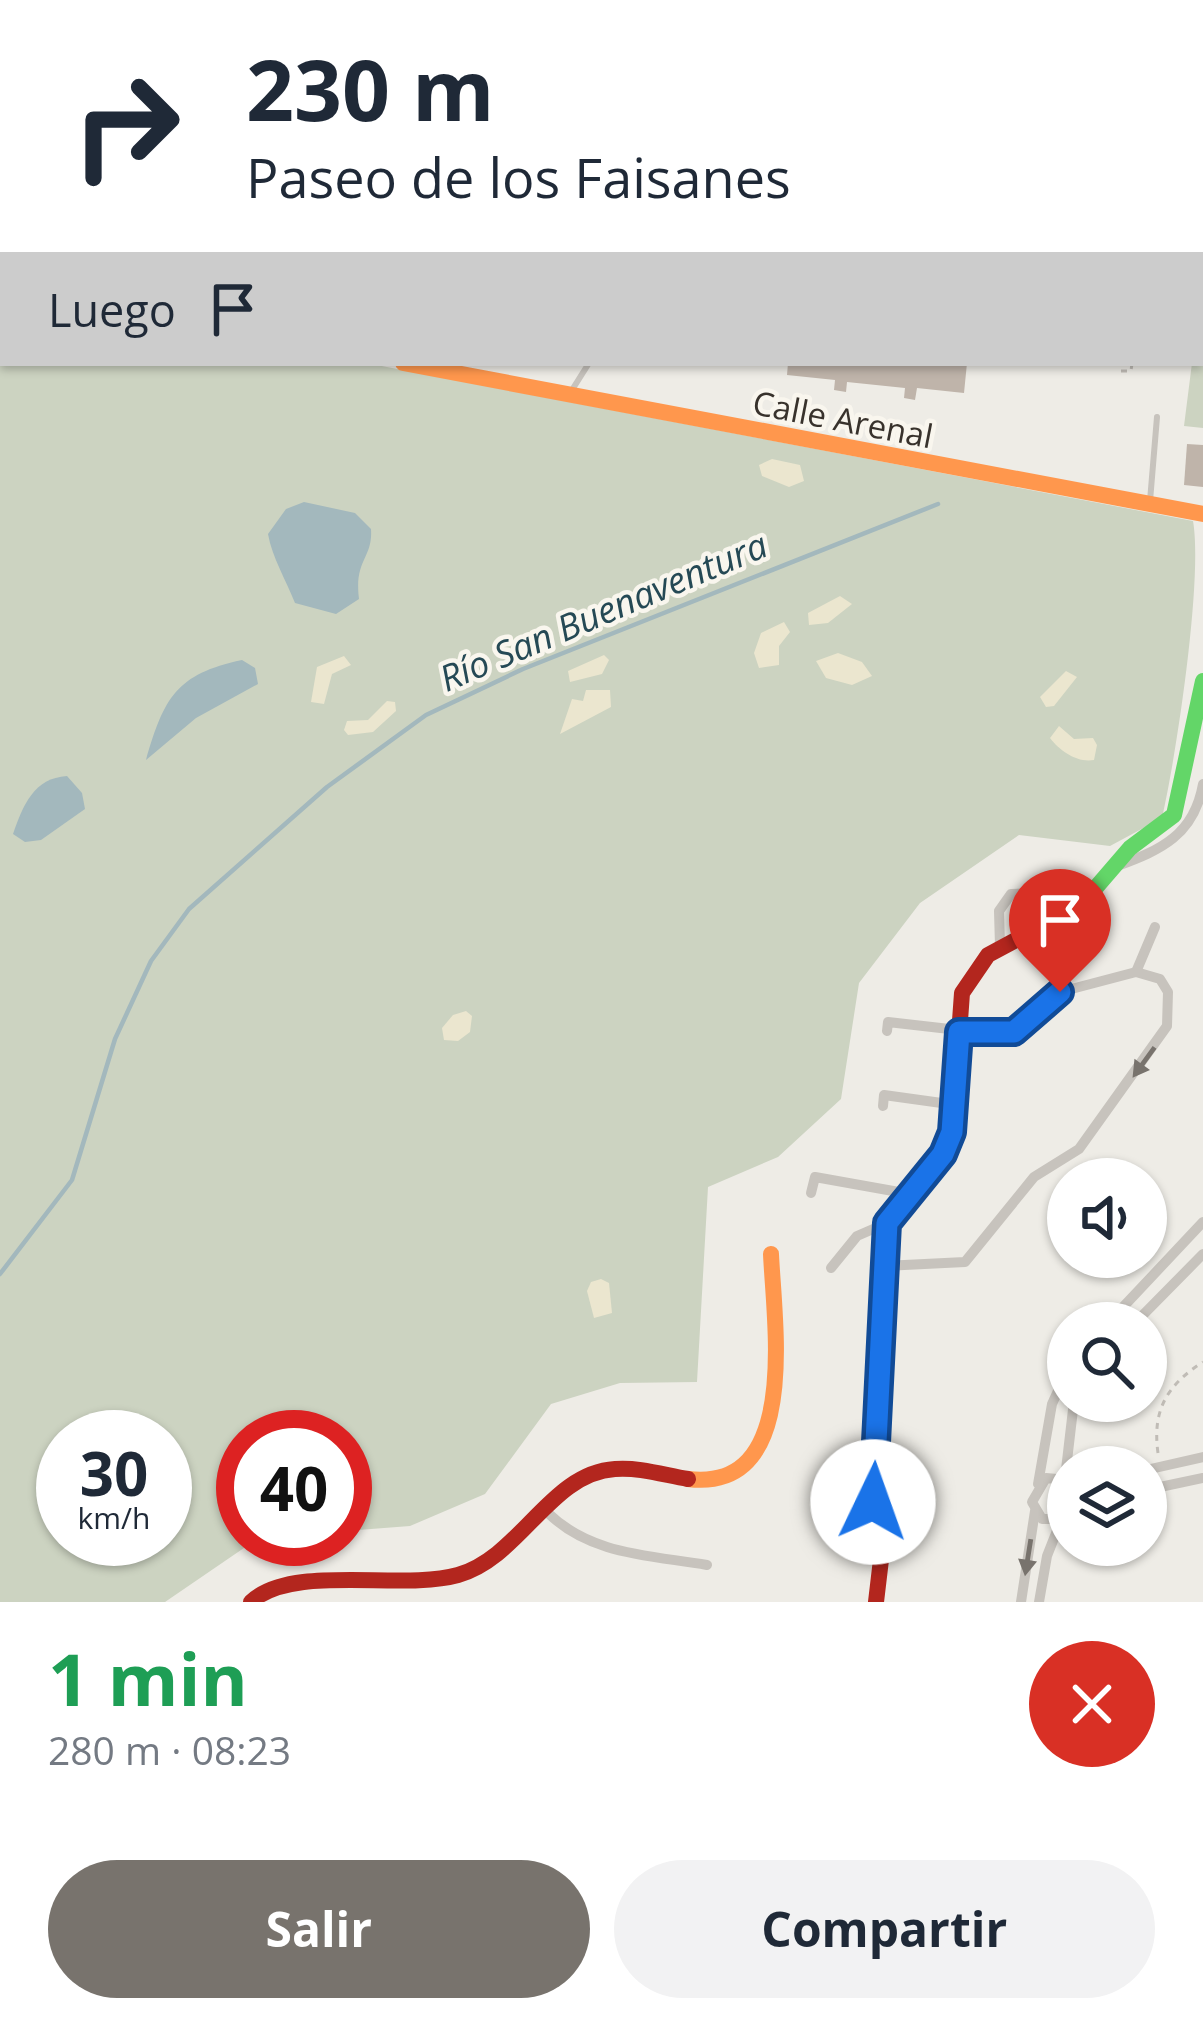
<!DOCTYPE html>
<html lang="es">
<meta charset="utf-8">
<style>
body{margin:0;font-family:"Open Sans",sans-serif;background:#f2f2f3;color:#1f2937;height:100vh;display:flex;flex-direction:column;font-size:45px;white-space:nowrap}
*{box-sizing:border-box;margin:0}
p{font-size:39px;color:#747a83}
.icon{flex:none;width:66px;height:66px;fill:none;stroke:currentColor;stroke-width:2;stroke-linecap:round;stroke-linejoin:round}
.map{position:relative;height:1602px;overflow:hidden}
.drawer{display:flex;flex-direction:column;background:#fff;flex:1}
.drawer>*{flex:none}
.top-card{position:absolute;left:0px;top:0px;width:1203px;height:366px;box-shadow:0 3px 9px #0004;background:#fff;color:#1f2937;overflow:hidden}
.controls{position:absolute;left:1047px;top:1158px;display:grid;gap:24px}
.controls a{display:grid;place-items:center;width:120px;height:120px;border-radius:50%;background:#fff;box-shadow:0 3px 9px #0004;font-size:60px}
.speed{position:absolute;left:36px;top:1410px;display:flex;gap:24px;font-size:60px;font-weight:700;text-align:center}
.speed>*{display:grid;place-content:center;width:156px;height:156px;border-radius:50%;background:#fff;box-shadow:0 3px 9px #0004;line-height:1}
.speed small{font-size:30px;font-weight:400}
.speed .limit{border:18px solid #d22;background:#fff;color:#111}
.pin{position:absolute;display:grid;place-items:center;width:102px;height:102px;color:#fff;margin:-123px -51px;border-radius:50% 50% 50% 0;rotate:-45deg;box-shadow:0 0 12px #0007}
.pin .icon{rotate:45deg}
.me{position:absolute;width:132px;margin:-66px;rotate:3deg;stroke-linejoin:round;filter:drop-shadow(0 0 9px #0008)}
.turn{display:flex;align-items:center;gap:42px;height:252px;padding:0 48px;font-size:54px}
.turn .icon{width:156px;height:156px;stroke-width:2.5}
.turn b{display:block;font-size:84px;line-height:102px}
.then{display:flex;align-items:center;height:114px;padding:0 48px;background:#0003;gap:24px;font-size:45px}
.round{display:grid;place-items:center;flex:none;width:126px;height:126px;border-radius:63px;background:#f2f2f3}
.headline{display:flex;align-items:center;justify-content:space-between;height:204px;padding:0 48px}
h1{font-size:72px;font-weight:700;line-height:90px;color:#1e9e55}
.action{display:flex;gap:24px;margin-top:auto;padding:24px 48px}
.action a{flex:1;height:138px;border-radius:72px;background:#78736d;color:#fff;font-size:48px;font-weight:700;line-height:138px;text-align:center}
.action a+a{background:#f2f2f3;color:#1f2937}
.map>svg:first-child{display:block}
</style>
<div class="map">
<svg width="1203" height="1602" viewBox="0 0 1203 1602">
<rect width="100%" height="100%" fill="#eeece6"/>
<g fill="#ccd3c1" fill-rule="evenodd">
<path d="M 0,0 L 363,0 L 3,3 L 3,283 Z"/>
<path d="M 0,291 L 3,363 L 366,363 L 1193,521 C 1203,577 1177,752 1162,818 L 1110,846 L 1019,835 L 920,903 L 859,983 L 841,1099 L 778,1157 L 708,1187 L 697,1382 L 620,1383 L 551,1404 L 485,1494 L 410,1526 L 345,1531 L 345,1437 L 243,1437 L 243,1539 L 257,1539 L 165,1602 L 0,1602 ZM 63,1437 L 165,1437 L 165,1539 L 63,1539 Z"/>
<path d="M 1200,313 L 1203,313 L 1203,428 L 1184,426 L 1192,363 L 1200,363 Z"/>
</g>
<g fill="#ebe6cf">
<path d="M 772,459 L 800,465 L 804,481 L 789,487 L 762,476 L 759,465 Z"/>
<path d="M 840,596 L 852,604 L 828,623 L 809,625 L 808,613 Z"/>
<path d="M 784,622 L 790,632 L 779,646 L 779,665 L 759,668 L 754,653 L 761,633 Z"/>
<path d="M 838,653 L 862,662 L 872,676 L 852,685 L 826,678 L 816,661 Z"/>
<path d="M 604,655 L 609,660 L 602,674 L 570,682 L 568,671 Z"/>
<path d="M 344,656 L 351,665 L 332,674 L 324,704 L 311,702 L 317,667 Z"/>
<path d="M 1066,671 L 1077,677 L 1054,706 L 1046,707 L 1040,697 Z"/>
<path d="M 586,690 L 610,690 L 611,707 L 560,734 L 572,699 L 583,701 Z"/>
<path d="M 387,701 L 395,702 L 396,711 L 373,732 L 348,735 L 344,730 L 347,721 L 368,720 Z"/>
<path d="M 1059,726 L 1074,739 L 1093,738 L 1097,745 L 1094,760 C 1077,763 1060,751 1050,738 Z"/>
<path d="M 466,1011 L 472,1016 L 470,1032 L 458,1041 L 444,1040 L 442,1028 L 453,1015 Z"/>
<path d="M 601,1279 L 609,1283 L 612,1313 L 594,1318 L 587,1291 L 591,1282 Z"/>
</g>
<g fill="#a3b8bd">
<path d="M 304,502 L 355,513 L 371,529 C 373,559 354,559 359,599 L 336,614 L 295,603 C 286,580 272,557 268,534 L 286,509 Z"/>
<path d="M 242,660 L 255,668 L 258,684 L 196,718 L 146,760 C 164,698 176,674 242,660 Z"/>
<path d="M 67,776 L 82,793 L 85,809 L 41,840 L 25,842 L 13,834 C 23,805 34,778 67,776 Z"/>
</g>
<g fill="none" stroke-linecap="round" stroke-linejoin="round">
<path stroke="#a3b8bd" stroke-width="4.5" d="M 0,1274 L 72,1180 L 115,1039 L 151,961 L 189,909 L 327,787 L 426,715 L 523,669 L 938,504"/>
</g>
<g fill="#bfb4aa">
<path d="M 788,363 L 967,363 L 964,393 L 917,388 L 915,400 L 904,398 L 905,388 L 847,382 L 846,392 L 834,390 L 835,380 L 787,375 Z"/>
<path d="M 1187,444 L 1203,445 L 1203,487 L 1184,485 Z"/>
</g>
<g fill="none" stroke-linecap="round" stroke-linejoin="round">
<g stroke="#c0bcb6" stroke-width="3" stroke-dasharray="6 6" stroke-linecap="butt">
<path d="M 587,3 L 587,0"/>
<path d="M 1121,371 L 1131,371 L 1132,363"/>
<path d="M 1158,1453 C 1152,1410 1167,1385 1203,1362"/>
</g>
<g stroke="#c7c3bd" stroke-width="6">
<path d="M 154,0 L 159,3"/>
<path d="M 273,0 L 278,3"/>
<path d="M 910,0 L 929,3"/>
<path d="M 198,3 L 199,0"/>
<path d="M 230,3 L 232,0"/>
<path d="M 387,3 L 388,0"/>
<path d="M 797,3 L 799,0"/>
<path d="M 1094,3 L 1096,0"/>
<path d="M 1130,3 L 1132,0"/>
<path d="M 1168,3 L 1170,0"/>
<path d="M 1200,44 L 1203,45"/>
<path d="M 1200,78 L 1203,78"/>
<path d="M 1200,173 L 1203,173"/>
<path d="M 0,216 L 3,217"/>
<path d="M 572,390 L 589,363"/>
<path d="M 1150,501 L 1157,417"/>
</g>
<g stroke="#c7c3bd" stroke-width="10">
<path d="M 1117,866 C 1161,850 1194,835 1203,784"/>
<path d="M 1000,946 L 999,911 L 1011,894 L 1038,893 L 1080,906"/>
<path d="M 1136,972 L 1155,927"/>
<path d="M 883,1106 L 884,1095 L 956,1105"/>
<path d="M 811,1193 L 815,1177 L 910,1194"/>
<path d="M 884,1266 L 965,1262 L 1034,1177 L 1079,1149 L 1167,1026 L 1168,992 L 1160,979 L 1136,972 L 1060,992 L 1024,1025 L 1002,1035 L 888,1022 L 887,1031"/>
<path d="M 831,1268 L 857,1236 L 887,1223"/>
<path d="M 1108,1323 L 1203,1222"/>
<path d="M 1135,1323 L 1203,1254"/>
<path d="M 1146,1470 L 1203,1457"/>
<path d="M 1065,1478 L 1074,1401"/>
<path d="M 1068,1480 L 1046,1478 L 1032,1502 L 1042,1519 L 1068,1519"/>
<path d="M 1038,1484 L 1052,1404 L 1068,1369"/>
<path d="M 1146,1490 L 1203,1478"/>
<path d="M 548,1513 C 591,1555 649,1555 707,1565"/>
<path d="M 882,1551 L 907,1533"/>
<path d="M 1021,1602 L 1035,1511"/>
<path d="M 1039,1602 L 1047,1556 L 1060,1523"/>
</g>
<path stroke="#63d668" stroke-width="16" d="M 1053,920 L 1080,906 L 1130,848 L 1174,815 L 1203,681"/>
<g stroke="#ff974d" stroke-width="16">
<path d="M 0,284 L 3,285"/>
<path d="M 403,363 L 1203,514"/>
<path d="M 688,1479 C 801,1493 774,1324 771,1254"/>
</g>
<g stroke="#b3261e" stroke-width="16">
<path d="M 251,1602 C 292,1563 401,1591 458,1575 C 521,1557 550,1473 615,1469 C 639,1467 664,1475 688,1479"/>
<path d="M 876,1602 L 882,1551 L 873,1502 L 887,1223 L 943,1154 L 952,1132 L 962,993 L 988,955 L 1053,920"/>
</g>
</g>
<defs><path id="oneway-solid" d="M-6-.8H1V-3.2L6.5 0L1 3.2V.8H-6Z" transform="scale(3)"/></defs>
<g fill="#78736d">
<use href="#oneway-solid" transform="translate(1144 1062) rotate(126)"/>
<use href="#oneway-solid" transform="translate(1028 1557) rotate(99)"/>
</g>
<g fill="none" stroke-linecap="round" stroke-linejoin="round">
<g stroke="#114b97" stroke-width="30">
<path id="route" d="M 873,1502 L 887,1223 L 943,1154 L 952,1132 L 959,1032 L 1014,1032 L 1060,992"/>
</g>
<use href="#route" stroke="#1a73e8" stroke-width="21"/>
</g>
<g text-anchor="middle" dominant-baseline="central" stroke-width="9" stroke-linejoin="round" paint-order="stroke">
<g font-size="33" fill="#38322c" stroke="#f9f6ee">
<text transform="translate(843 419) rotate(11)">Calle Arenal</text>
</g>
<g font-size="36" font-style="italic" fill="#254955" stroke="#f9f6ee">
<text transform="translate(603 611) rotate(-23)">Río San Buenaventura</text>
</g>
</g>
</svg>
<div class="controls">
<a><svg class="icon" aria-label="sound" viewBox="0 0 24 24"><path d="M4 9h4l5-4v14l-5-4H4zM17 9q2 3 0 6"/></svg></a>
<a><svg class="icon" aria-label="search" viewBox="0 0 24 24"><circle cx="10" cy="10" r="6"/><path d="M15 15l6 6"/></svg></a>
<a><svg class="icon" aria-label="layers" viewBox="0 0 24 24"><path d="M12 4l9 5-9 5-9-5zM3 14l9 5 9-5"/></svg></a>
</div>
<div class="speed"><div>30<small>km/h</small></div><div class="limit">40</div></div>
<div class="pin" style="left:1060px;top:992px;background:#d93025"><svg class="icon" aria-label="arrive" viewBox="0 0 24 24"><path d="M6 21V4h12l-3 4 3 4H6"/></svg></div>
<svg class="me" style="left:873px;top:1502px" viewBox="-20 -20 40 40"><circle r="19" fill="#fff"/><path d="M0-13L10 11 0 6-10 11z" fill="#1a73e8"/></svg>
<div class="top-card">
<div class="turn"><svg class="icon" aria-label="right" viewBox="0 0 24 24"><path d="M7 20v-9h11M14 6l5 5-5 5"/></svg><div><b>230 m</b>Paseo de los Faisanes</div></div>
<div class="then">Luego<svg class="icon" aria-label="arrive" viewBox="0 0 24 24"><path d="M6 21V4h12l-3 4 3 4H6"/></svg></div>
</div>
</div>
<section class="drawer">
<div class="headline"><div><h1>1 min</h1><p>280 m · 08:23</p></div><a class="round" style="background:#d93025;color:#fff"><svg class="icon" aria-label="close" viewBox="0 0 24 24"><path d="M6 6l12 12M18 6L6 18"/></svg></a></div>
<div class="action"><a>Salir</a><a>Compartir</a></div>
</section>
